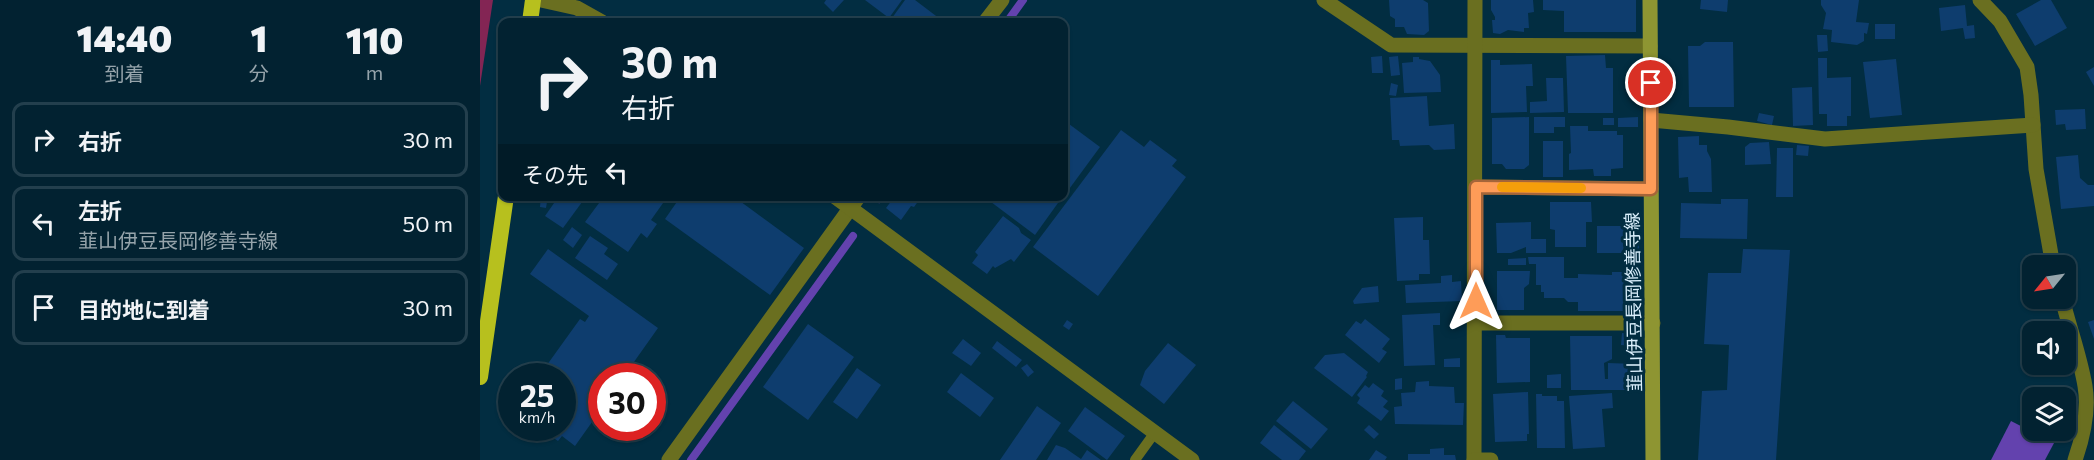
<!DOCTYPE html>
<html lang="ja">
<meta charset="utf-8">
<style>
body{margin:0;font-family:Commissioner,"Noto Sans JP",sans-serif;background:#102f3d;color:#f1f3f6;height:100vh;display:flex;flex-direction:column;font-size:22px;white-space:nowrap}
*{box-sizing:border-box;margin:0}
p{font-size:20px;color:#96a4ab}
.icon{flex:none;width:33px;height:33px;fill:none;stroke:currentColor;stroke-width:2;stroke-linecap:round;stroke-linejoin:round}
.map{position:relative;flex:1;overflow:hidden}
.sheet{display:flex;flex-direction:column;background:#022231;width:480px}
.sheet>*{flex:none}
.guide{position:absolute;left:18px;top:18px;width:570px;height:183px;border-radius:12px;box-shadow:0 2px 4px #0004,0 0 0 2px #233f4d;background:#022231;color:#f1f3f6;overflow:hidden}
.needle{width:39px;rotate:240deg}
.buttons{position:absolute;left:1542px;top:255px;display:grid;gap:12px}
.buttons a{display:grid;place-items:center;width:54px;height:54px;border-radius:12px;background:#022231;box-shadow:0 2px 4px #0004,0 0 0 2px #233f4d;font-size:30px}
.speed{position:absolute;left:18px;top:363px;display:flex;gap:12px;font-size:30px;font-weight:700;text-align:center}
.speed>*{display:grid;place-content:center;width:78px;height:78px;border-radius:50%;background:#022231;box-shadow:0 2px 4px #0004,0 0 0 2px #233f4d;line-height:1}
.speed small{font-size:15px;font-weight:400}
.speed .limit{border:9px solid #d22;background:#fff;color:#111}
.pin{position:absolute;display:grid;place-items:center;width:51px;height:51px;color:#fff;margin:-26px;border:3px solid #fff;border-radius:50%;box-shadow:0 2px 6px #0007}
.me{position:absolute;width:66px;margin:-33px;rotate:0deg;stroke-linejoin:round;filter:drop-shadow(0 0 4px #0008)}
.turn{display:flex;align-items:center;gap:21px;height:126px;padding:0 24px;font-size:27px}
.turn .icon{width:78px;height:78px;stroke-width:2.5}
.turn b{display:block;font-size:42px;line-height:51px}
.then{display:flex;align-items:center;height:57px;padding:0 24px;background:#0003;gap:12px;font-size:22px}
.eta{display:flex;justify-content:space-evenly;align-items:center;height:102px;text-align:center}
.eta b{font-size:36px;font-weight:800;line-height:42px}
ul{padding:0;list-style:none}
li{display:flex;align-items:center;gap:18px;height:75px;margin:0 12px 9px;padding:0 12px;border:3px solid #233f4d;border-radius:12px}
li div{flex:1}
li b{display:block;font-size:22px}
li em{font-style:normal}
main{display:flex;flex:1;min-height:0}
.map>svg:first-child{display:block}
</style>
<main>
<section class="sheet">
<div class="eta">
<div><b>14:40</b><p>到着</p></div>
<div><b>1</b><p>分</p></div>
<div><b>110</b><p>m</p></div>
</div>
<ul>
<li><svg class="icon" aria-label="right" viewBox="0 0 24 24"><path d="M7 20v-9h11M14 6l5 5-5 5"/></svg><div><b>右折</b></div><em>30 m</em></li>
<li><svg class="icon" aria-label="left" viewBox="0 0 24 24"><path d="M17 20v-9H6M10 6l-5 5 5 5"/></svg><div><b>左折</b><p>韮山伊豆長岡修善寺線</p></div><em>50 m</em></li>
<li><svg class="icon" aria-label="arrive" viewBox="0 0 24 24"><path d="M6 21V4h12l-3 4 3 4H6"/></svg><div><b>目的地に到着</b></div><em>30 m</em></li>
</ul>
</section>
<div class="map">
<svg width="1614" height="460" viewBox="0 0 1614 460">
<rect width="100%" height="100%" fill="#022d41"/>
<path fill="#832554" d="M 0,0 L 13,0 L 0,86 Z"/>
<path fill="#6342ae" d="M 1531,421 L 1574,443 L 1565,460 L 1511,460 Z"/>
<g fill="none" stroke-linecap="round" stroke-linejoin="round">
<g stroke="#6342ae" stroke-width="8">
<path d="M 527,22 L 543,0"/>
<path d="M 399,199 L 401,196"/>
<path d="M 211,460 L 373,236"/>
</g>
</g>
<g fill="#0e3d6e">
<path d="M 346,0 L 364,0 L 353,12 L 344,3 Z"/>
<path d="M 385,0 L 422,0 L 409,18 Z"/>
<path d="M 425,0 L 435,0 L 464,22 L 417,22 L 412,18 Z"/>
<path d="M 909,0 L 943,0 L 948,3 L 949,31 L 944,35 L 927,34 L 924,27 L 915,27 L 915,19 L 910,16 Z"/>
<path d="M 1011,0 L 1053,0 L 1054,12 L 1048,13 L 1049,28 L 1044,28 L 1044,32 L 1028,30 L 1020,34 L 1013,33 L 1012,20 L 1015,20 L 1015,17 L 1011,10 Z"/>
<path d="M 1063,0 L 1156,0 L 1156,32 L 1084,32 L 1084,11 L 1063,10 Z"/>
<path d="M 1221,0 L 1248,0 L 1247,12 L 1220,9 Z"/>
<path d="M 1341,0 L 1379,0 L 1376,22 L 1389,23 L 1387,34 L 1384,33 L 1384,41 L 1377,45 L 1351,42 L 1352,30 L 1343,29 L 1346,13 L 1341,5 Z"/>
<path d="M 1561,0 L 1571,0 L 1587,28 L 1555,46 L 1536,14 Z"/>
<path d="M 1485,5 L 1487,26 L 1494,25 L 1495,38 L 1485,39 L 1483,28 L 1461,31 L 1459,8 Z"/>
<rect x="1395" y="24" width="20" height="15"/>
<path d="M 1337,35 L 1347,35 L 1348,51 L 1338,52 Z"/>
<path d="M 1225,42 L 1253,42 L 1254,107 L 1209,107 L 1208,46 L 1220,46 Z"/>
<path d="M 1125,55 L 1126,68 L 1133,68 L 1133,113 L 1088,113 L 1086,56 Z"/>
<path d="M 902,56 L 903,73 L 892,73 L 891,57 Z"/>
<path d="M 918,56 L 920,75 L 911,76 L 909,57 Z"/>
<path d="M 933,57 L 939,57 L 939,59 L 950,61 L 960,75 L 961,92 L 924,93 L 922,63 L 933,62 Z"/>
<path d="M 1338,58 L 1347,58 L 1347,78 L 1371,77 L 1371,116 L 1367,116 L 1367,126 L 1347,126 L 1347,114 L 1339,114 Z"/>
<path d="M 1416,59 L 1422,115 L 1390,118 L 1383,62 Z"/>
<path d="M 1011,60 L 1020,60 L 1020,65 L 1052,64 L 1053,86 L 1046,86 L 1047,112 L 1011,113 Z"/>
<path d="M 1614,67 L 1614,86 L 1606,72 Z"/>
<path d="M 1066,78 L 1083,78 L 1084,112 L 1050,113 L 1050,102 L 1067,101 Z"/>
<path d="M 911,83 L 918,85 L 916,96 L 909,95 Z"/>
<path d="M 1332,87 L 1333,125 L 1313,126 L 1312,88 Z"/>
<path d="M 947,96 L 949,126 L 974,124 L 975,149 L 954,150 L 949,145 L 920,146 L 919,140 L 912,140 L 910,98 Z"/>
<path d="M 1605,109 L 1606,129 L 1586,130 L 1585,124 L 1576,125 L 1575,110 Z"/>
<path d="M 1279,113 L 1294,116 L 1292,125 L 1277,121 Z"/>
<path d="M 1049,117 L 1049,165 L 1044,169 L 1026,169 L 1022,164 L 1012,164 L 1012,118 Z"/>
<path d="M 1054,117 L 1085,117 L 1085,127 L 1074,127 L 1074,133 L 1054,133 Z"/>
<path d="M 1158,117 L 1158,127 L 1138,127 L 1138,118 Z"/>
<rect x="1123" y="118" width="11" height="7"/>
<path d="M 589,124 L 620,147 L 584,196 L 584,132 Z"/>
<path d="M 1090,126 L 1108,126 L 1108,131 L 1137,131 L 1137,135 L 1143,135 L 1143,168 L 1131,169 L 1131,176 L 1114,176 L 1113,169 L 1089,170 L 1089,154 L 1091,153 Z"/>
<path d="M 641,130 L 664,147 L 670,140 L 697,160 L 692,166 L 706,177 L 618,296 L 553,247 Z"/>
<path d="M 1219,136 L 1219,145 L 1227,145 L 1227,151 L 1231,159 L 1232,192 L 1209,192 L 1208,177 L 1199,178 L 1198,137 Z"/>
<rect x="1063" y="141" width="20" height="36"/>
<path d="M 1289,142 L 1291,164 L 1265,165 L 1265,147 L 1270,143 Z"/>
<path d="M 1317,145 L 1329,146 L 1328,156 L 1316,155 Z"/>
<path d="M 1297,148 L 1313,148 L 1313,197 L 1296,197 Z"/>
<path d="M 1598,155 L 1600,178 L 1608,185 L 1614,185 L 1614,206 L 1581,209 L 1576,157 Z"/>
<path d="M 61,196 L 68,196 L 66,208 L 60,207 Z"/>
<path d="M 79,196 L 105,198 L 83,228 L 65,216 Z"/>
<path d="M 119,196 L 188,196 L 171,220 L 177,224 L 167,238 L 161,233 L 148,252 L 105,222 L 122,199 Z"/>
<path d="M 201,196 L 253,196 L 324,248 L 290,295 L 185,219 Z"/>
<path d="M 415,196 L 442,196 L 434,207 L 431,206 L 421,220 L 406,208 Z"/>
<path d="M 515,196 L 583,196 L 555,235 L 511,202 Z"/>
<path d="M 1241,199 L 1268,199 L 1267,239 L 1200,238 L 1201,203 L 1241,204 Z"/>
<path d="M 1070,202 L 1111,202 L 1112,222 L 1106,222 L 1106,247 L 1075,247 L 1075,230 L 1070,229 Z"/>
<path d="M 523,216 L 539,228 L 541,233 L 551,240 L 534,262 L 531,259 L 515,268 L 513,266 L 507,274 L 492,263 L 498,255 L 495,252 Z"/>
<path d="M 943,217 L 943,240 L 949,240 L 950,274 L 939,274 L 939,280 L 917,281 L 914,218 Z"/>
<path d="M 1159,218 L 1159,251 L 1150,253 L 1117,253 L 1117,226 L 1150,226 L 1150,219 Z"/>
<path d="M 1051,222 L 1051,239 L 1066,239 L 1066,253 L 1046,253 L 1046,247 L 1031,253 L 1017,253 L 1016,223 Z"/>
<path d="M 92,227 L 102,235 L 93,248 L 83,240 Z"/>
<path d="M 110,236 L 128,248 L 124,254 L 138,264 L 127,280 L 95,258 Z"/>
<path d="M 68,249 L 178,328 L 144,376 L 122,376 L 122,408 L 95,446 L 82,436 L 78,441 L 62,430 L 63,428 L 82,428 L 82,376 L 59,376 L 100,319 L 105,322 L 109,316 L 50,274 Z"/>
<path d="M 1263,249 L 1310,250 L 1296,460 L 1218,460 L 1222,391 L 1247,390 L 1249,345 L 1224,344 L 1228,273 L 1261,273 Z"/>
<path d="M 1048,257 L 1084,257 L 1084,278 L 1098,278 L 1098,274 L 1132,275 L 1132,272 L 1148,272 L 1151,278 L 1151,302 L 1160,302 L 1159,311 L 1098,311 L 1098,302 L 1088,302 L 1084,298 L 1064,298 L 1064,292 L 1061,292 L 1061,285 L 1056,285 L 1056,264 L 1049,264 Z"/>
<path d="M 1046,258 L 1046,265 L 1028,265 L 1028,259 Z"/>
<path d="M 1017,271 L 1050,271 L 1049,284 L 1044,288 L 1044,310 L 1017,310 Z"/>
<path d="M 972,275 L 972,282 L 981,281 L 982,301 L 926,303 L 925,285 L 961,283 L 961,276 Z"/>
<path d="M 898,286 L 899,302 L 874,304 L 873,301 L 882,288 Z"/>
<path d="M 960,313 L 960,325 L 953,325 L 955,365 L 924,366 L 922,315 Z"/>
<path d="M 885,319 L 910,339 L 902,349 L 907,352 L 899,363 L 865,335 L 876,321 L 881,324 Z"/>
<path d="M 587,320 L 593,324 L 589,330 L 583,326 Z"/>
<path d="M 1614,320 L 1614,339 L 1608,322 Z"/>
<path d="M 328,324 L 374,357 L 328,420 L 283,387 Z"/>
<path d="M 1142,333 L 1157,334 L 1156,346 L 1141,345 Z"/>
<path d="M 1016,335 L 1025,335 L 1026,338 L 1050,338 L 1050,382 L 1017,383 Z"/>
<path d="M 1090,336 L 1132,336 L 1132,359 L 1124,363 L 1125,379 L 1128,379 L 1128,363 L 1156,364 L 1156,390 L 1091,390 Z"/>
<path d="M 483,339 L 501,353 L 491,366 L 472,353 Z"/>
<path d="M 517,341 L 542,360 L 536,367 L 512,348 Z"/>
<path d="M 688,343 L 716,365 L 684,404 L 660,385 L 665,371 Z"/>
<path d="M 864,353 L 888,372 L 886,376 L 887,377 L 872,397 L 834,368 L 845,355 Z"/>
<path d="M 980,358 L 980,367 L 964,367 L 964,359 Z"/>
<path d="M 547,364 L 554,372 L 548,377 L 541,368 Z"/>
<path d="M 377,368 L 401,385 L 377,419 L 353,402 Z"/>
<path d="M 481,373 L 514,398 L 500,417 L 467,392 Z"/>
<path d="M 1081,374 L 1081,388 L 1067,388 L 1067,375 Z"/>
<path d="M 922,378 L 922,389 L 915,390 L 915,379 Z"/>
<path d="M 949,381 L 949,386 L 974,387 L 975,403 L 984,403 L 983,425 L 915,424 L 914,407 L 922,406 L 921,393 L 935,392 L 936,382 Z"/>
<path d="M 893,383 L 904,391 L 901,396 L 908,401 L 903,407 L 909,411 L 901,421 L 877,403 L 880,398 L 877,395 L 885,385 L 889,388 Z"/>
<path d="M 1048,392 L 1049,434 L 1047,434 L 1047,441 L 1015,442 L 1013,394 Z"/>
<path d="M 1132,393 L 1133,408 L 1122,409 L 1125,447 L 1093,449 L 1089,396 Z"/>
<path d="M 1056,394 L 1062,394 L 1062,396 L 1077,396 L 1077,401 L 1084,401 L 1085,448 L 1057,448 Z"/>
<path d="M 813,401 L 848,429 L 831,449 L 796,421 Z"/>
<path d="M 557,406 L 581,423 L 556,460 L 520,460 Z"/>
<path d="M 605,407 L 645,436 L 627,460 L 588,431 Z"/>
<path d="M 794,425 L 826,451 L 819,460 L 802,460 L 780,443 Z"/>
<path d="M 889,425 L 899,434 L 894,439 L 884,430 Z"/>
<path d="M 576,445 L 585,448 L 601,459 L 607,450 L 621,460 L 567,460 Z"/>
<path d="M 964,448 L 964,455 L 975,455 L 976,460 L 928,460 L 928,454 L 950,454 L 950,449 Z"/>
<path d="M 896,450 L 907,457 L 905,460 L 889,460 Z"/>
</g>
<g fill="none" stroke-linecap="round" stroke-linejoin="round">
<path stroke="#6a6f20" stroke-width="10" d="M 655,460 L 676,431"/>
<g stroke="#6a6f20" stroke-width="15">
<path d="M 844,0 L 911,45 L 1170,46"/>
<path d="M 1500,0 L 1520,21 L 1547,67 L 1551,95 L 1556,169 L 1573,266"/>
<path d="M 505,22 L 522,0"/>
<path d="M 1171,120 L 1248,127 L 1345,139 L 1553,125"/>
<path d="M 996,187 L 1171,189"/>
<path d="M 1582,298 C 1589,327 1600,356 1605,386 C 1609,410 1603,437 1595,460"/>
<path d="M 996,323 L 1173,323"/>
<path d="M 189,460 L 379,196"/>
<path d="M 994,460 L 995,0"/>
<path d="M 994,460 L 1011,460"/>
</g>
<g stroke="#6a6f20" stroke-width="15">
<path d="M 61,0 L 97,8 L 122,22"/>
<path d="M 354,196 L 712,460"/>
</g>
<path stroke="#8e9532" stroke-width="15" d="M 1170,0 L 1173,460"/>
<g stroke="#b7c01e" stroke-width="16">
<path d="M 50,22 L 53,0"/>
<path d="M 0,377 L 26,196"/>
</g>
</g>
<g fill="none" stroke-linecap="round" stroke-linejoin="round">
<g stroke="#a56539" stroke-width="15">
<path id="route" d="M 996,301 L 996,187 L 1171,189 L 1171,83"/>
</g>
<use href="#route" stroke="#fe9c58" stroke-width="10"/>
<path stroke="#f59e0b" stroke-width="10" d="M 1022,187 L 1101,188"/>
</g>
<g text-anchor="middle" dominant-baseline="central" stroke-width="6" stroke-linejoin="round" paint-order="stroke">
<g font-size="18" fill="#daeffc" stroke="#022d41">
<text transform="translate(1153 302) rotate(-91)">韮山伊豆長岡修善寺線</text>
</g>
</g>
</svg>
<div class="buttons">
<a><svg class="needle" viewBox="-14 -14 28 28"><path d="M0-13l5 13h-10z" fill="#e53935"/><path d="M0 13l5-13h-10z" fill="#96a4ab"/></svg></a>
<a><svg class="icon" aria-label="sound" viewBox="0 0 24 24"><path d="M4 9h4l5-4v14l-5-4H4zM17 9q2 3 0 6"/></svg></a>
<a><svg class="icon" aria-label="layers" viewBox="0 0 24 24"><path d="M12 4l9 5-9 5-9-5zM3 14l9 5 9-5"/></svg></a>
</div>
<div class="speed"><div>25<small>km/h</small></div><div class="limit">30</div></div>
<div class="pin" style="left:1171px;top:83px;background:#d93025"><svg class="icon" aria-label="arrive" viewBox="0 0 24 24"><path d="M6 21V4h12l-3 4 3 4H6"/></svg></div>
<svg class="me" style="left:996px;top:301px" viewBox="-20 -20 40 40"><path d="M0-17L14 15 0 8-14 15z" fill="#fe9c58" stroke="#fff" stroke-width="4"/></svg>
<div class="guide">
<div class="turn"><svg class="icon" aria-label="right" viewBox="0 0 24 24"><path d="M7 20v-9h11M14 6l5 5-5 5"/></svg><div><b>30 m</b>右折</div></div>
<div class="then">その先<svg class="icon" aria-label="left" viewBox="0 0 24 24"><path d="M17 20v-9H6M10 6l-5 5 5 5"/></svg></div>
</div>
</div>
</main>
